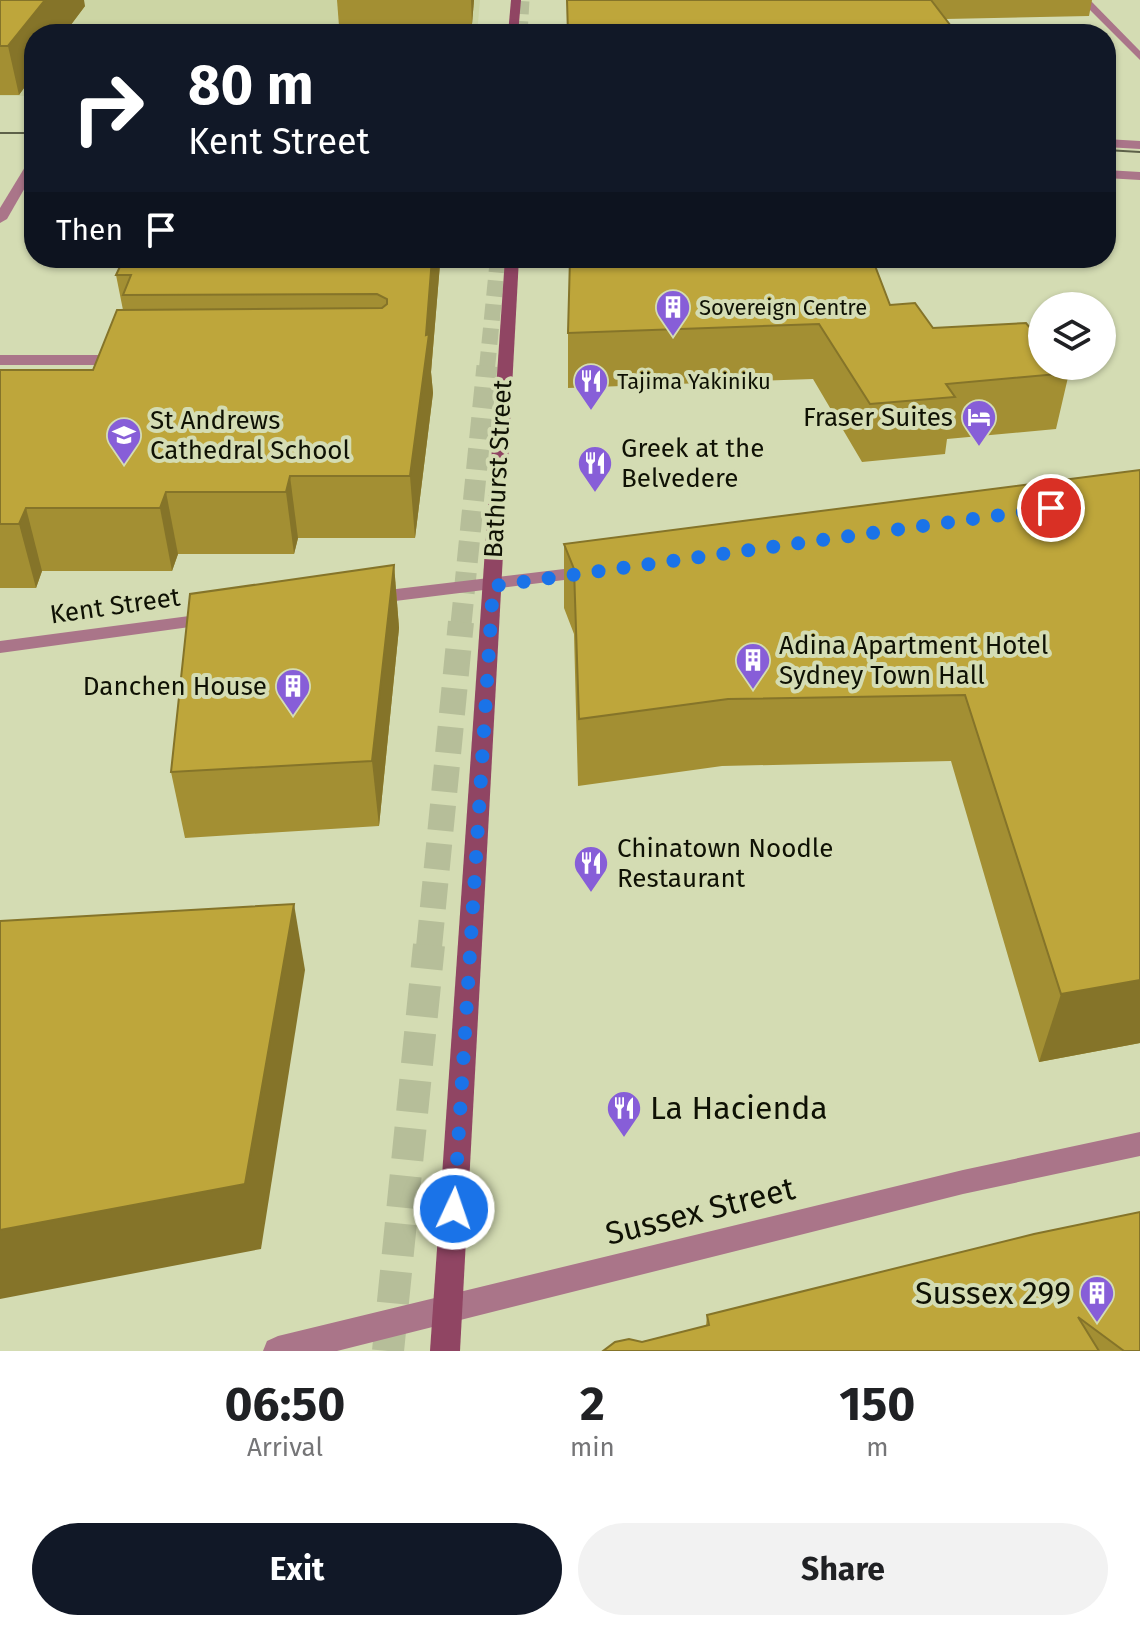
<!DOCTYPE html>
<style>
body{margin:0;font-family:"Fira Sans",sans-serif;background:#f2f2f2;color:#202124;height:100vh;display:flex;flex-direction:column;font-size:30px;white-space:nowrap}
*{box-sizing:border-box;margin:0}
p{font-size:26px;color:#757577}
.icon{flex:none;width:44px;height:44px;fill:none;stroke:currentColor;stroke-width:2;stroke-linecap:round;stroke-linejoin:round}
.map{position:relative;height:1351px;overflow:hidden}
.panel{display:flex;flex-direction:column;background:#fff;flex:1}
.panel>*{flex:none}
.hud{position:absolute;left:24px;top:24px;width:1092px;height:244px;border-radius:32px;box-shadow:0 2px 6px #0004;background:#111827;color:#fff;overflow:hidden}
.fabs{position:absolute;left:1028px;top:292px;display:grid;gap:16px}
.fabs a{display:grid;place-items:center;width:88px;height:88px;border-radius:50%;background:#fff;box-shadow:0 2px 6px #0004;font-size:40px}
.pin{position:absolute;display:grid;place-items:center;width:68px;height:68px;color:#fff;margin:-34px;border:4px solid #fff;border-radius:50%;box-shadow:0 2px 8px #0007}
.me{position:absolute;width:88px;margin:-44px;rotate:3deg;stroke-linejoin:round;filter:drop-shadow(0 0 6px #0008)}
.turn{display:flex;align-items:center;gap:28px;height:168px;padding:0 32px;font-size:36px}
.turn .icon{width:104px;height:104px;stroke-width:2.5}
.turn b{display:block;font-size:56px;line-height:68px}
.then{display:flex;align-items:center;height:76px;padding:0 32px;background:#0003;gap:16px;font-size:30px}
.eta{display:flex;justify-content:space-evenly;align-items:center;height:136px;text-align:center}
.eta b{font-size:48px;font-weight:700;line-height:56px}
.button{display:flex;gap:16px;margin-top:auto;padding:16px 32px}
.button a{flex:1;height:92px;border-radius:48px;background:#111827;color:#fff;font-size:32px;font-weight:700;line-height:92px;text-align:center}
.button a+a{background:#f2f2f2;color:#202124}
.map>svg:first-child{display:block}
</style>
<div class="map">
<svg width="1140" height="1351" viewBox="0 0 1140 1351">
<rect width="100%" height="100%" fill="#d4dcb3"/>
<path fill="#ccd5a4" d="M 0,0 L 480,0 L 477,34 L 34,34 L 34,96 L 0,96 Z"/>
<g fill="none" stroke-linecap="round" stroke-linejoin="round">
<path stroke="#b6be99" stroke-width="13" stroke-dasharray="13 7" stroke-linecap="butt" d="M 521,34 L 523,0"/>
<path stroke="#b6be99" stroke-width="16" stroke-dasharray="16 8" stroke-linecap="butt" d="M 487,368 L 498,258"/>
<path stroke="#b6be99" stroke-width="21" stroke-dasharray="21 10" stroke-linecap="butt" d="M 461,624 L 487,366"/>
<path stroke="#b6be99" stroke-width="26" stroke-dasharray="26 13" stroke-linecap="butt" d="M 429,947 L 461,622"/>
<path stroke="#b6be99" stroke-width="32" stroke-dasharray="32 16" stroke-linecap="butt" d="M 388,1351 L 429,945"/>
<g fill="#aa7589" fill-rule="evenodd">
<path d="M 1080,0 L 1090,0 L 1140,51 L 1140,60 Z"/>
<path d="M 1106,139 L 1140,141 L 1140,149 L 1106,147 Z"/>
<path d="M 34,158 L 34,172 L 7,219 L 0,223 L 0,208 L 28,162 Z"/>
<path d="M 1106,170 L 1140,172 L 1140,180 L 1106,178 Z"/>
<path d="M 0,355 L 124,355 L 132,360 L 124,365 L 0,365 Z"/>
<path d="M 589,566 L 596,568 L 598,572 L 596,576 L 371,604 L 362,598 L 371,592 Z"/>
<path d="M 212,613 L 222,619 L 219,623 L 0,653 L 0,641 Z"/>
<path d="M 1140,1132 L 1140,1156 L 963,1194 L 337,1351 L 263,1351 L 267,1341 L 278,1336 L 963,1170 Z"/>
</g>
<g fill="#904563" fill-rule="evenodd">
<path d="M 511,0 L 521,0 L 518,34 L 508,34 Z"/>
<path d="M 505,258 L 519,258 L 460,1351 L 430,1351 Z"/>
</g>
<g stroke="#5d6149" stroke-width="2">
<path d="M 0,133 L 34,133"/>
<path d="M 1106,150 L 1140,152"/>
</g>
</g>
<g fill="#a38f33">
<path d="M 0,0 L 85,6 L 64,34 L 34,34 L 34,74 L 19,95 L 0,95 Z"/>
<path d="M 337,0 L 474,0 L 472,24 L 339,26 Z"/>
<path d="M 567,0 L 1092,0 L 1089,16 L 945,19 L 957,34 L 567,34 Z"/>
<path d="M 440,264 L 431,372 L 433,393 L 415,538 L 298,538 L 294,554 L 178,554 L 172,571 L 42,571 L 36,588 L 0,588 L 0,370 L 93,370 L 123,310 L 116,275 Z"/>
<path d="M 890,305 L 933,328 L 1069,373 L 1056,429 L 947,439 L 945,454 L 862,462 L 813,379 L 568,388 L 568,333 Z"/>
<path d="M 1140,470 L 1140,1043 L 1039,1062 L 951,761 L 722,766 L 578,786 L 574,634 L 564,608 L 564,544 Z"/>
<path d="M 394,565 L 399,628 L 379,826 L 185,838 L 171,772 Z"/>
<path d="M 1034,1234 L 1140,1351 L 603,1351 L 706,1326 L 707,1315 Z"/>
</g>
<g fill="#857429">
<path d="M 45,0 L 84,0 L 85,6 L 64,34 L 34,34 L 34,74 L 19,95 L 8,46 Z"/>
<path d="M 471,0 L 474,0 L 472,24 Z"/>
<path d="M 432,258 L 439,258 L 440,264 L 431,372 L 433,393 L 415,538 L 410,476 Z"/>
<path d="M 290,476 L 298,538 L 294,554 L 286,492 Z"/>
<path d="M 166,492 L 178,554 L 172,571 L 160,508 Z"/>
<path d="M 26,508 L 42,571 L 36,588 L 19,524 Z"/>
<path d="M 394,565 L 399,628 L 379,826 L 372,761 Z"/>
<path d="M 294,904 L 305,970 L 261,1249 L 0,1299 L 0,1230 Z"/>
<path d="M 1140,980 L 1140,1043 L 1039,1062 L 1061,994 Z"/>
</g>
<g fill="#bea63b" stroke="#857429" stroke-width="2">
<path d="M 0,0 L 45,0 L 8,46 L 0,46 Z"/>
<path d="M 567,0 L 931,0 L 957,34 L 568,34 Z"/>
<path d="M 124,258 L 432,258 L 426,335 L 429,334 L 410,476 L 290,476 L 286,492 L 166,492 L 160,508 L 26,508 L 19,524 L 0,524 L 0,370 L 93,370 L 117,310 L 382,308 L 387,304 L 387,299 L 377,294 L 123,295 L 131,275 L 116,275 Z"/>
<path d="M 570,258 L 872,258 L 890,305 L 915,303 L 933,328 L 1026,323 L 1042,342 L 1042,366 L 1063,366 L 1069,373 L 946,384 L 955,397 L 870,404 L 819,324 L 568,333 Z"/>
<path d="M 1140,470 L 1140,980 L 1061,994 L 965,695 L 728,699 L 579,719 L 574,569 L 564,544 Z"/>
<path d="M 394,565 L 372,761 L 171,772 L 190,594 Z"/>
<path d="M 294,904 L 245,1184 L 0,1230 L 0,921 Z"/>
<path d="M 1140,1212 L 1140,1351 L 1124,1351 L 1078,1317 L 1099,1351 L 603,1351 L 615,1342 L 629,1339 L 642,1342 L 709,1325 L 707,1315 L 1034,1234 Z"/>
</g>
<g fill="none" stroke-linecap="round" stroke-linejoin="round">
<path stroke="#1a73e8" stroke-width="14" stroke-dasharray="0 25.2" d="M 454,1209 L 493,586 L 1051,508"/>
</g>
<defs>
<g id="building-pin" transform="scale(1.8)"><path d="M0 17L-7.5 6A9.5 9.5 0 1 1 7.5 6Z" fill="#875ed8" stroke="#d4dcb3"/><path d="M-4-6H4V6H1V3H-1V6H-4ZM-2.5-4.3h1.7v1.8h-1.7ZM.8-4.3h1.7v1.8H.8ZM-2.5-1h1.7V.8h-1.7ZM.8-1h1.7V.8H.8Z" fill="#fff"/></g>
<g id="restaurant-pin" transform="scale(1.8)"><path d="M0 17L-7.5 6A9.5 9.5 0 1 1 7.5 6Z" fill="#875ed8" stroke="#d4dcb3"/><path d="M-5-6h1v4h1v-4h1v4h1v-4h1v5L-1.5 .5V6h-2V.5L-5-1ZM5-6V6H3V1.5H1.5Q1.5-4 5-6Z" fill="#fff"/></g>
<g id="hotel-pin" transform="scale(1.8)"><path d="M0 17L-7.5 6A9.5 9.5 0 1 1 7.5 6Z" fill="#875ed8" stroke="#d4dcb3"/><path d="M-6-4.5h1.5V1H6V5H4.5V3h-9V5H-6ZM-4 0a1.8 1.8 0 1 1 3.6 0ZM.5 0V-2.5h3Q6-2.5 6 0Z" fill="#fff"/></g>
<g id="school-pin" transform="scale(1.8)"><path d="M0 17L-7.5 6A9.5 9.5 0 1 1 7.5 6Z" fill="#875ed8" stroke="#d4dcb3"/><path d="M0-5L7-2L0 1L-7-2ZM-4 1L0 2.5L4 1V4Q0 6-4 4Z" fill="#fff"/></g>
</defs>
<g fill-rule="evenodd">
<use href="#building-pin" x="673" y="307"/>
<use href="#restaurant-pin" x="591" y="381"/>
<use href="#hotel-pin" x="979" y="417"/>
<use href="#school-pin" x="124" y="435"/>
<use href="#restaurant-pin" x="595" y="463"/>
<use href="#building-pin" x="753" y="660"/>
<use href="#building-pin" x="293" y="686"/>
<use href="#restaurant-pin" x="591" y="863"/>
<use href="#restaurant-pin" x="624" y="1108"/>
<use href="#building-pin" x="1097" y="1293"/>
</g>
<g text-anchor="middle" dominant-baseline="central" stroke-width="8" stroke-linejoin="round" paint-order="stroke">
<g font-size="22" fill="#0f1104" stroke="#d4dcb3" text-anchor="start">
<text x="699" y="307">Sovereign Centre</text>
<text x="617" y="381">Tajima Yakiniku</text>
</g>
<g font-size="26" fill="#0f1104" stroke="#d4dcb3" text-anchor="start">
<text x="953" y="417" text-anchor="end">Fraser Suites</text>
<text x="150" y="420">St Andrews<tspan x="150" dy="30">Cathedral School</tspan></text>
<text x="621" y="448">Greek at the<tspan x="621" dy="30">Belvedere</tspan></text>
<text x="779" y="645">Adina Apartment Hotel<tspan x="779" dy="30">Sydney Town Hall</tspan></text>
<text x="267" y="686" text-anchor="end">Danchen House</text>
<text x="617" y="848">Chinatown Noodle<tspan x="617" dy="30">Restaurant</tspan></text>
</g>
<g font-size="26" fill="#0f1104" stroke="#d4dcb3">
<text transform="translate(498 469) rotate(-87)">Bathurst Street</text>
<text transform="translate(115 606) rotate(-8)">Kent Street</text>
</g>
<g font-size="32" fill="#0f1104" stroke="#d4dcb3" text-anchor="start">
<text x="650" y="1108">La Hacienda</text>
<text x="1071" y="1293" text-anchor="end">Sussex 299</text>
</g>
<g font-size="32" fill="#0f1104" stroke="#d4dcb3">
<text transform="translate(700 1211) rotate(-14)">Sussex Street</text>
</g>
</g>
</svg>
<div class="fabs">
<a><svg class="icon" aria-label="layers" viewBox="0 0 24 24"><path d="M12 4l9 5-9 5-9-5zM3 14l9 5 9-5"/></svg></a>
</div>
<div class="pin" style="left:1051px;top:508px;background:#d93025"><svg class="icon" aria-label="arrive" viewBox="0 0 24 24"><path d="M6 21V4h12l-3 4 3 4H6"/></svg></div>
<svg class="me" style="left:454px;top:1209px" viewBox="-20 -20 40 40"><circle r="17" fill="#1a73e8" stroke="#fff" stroke-width="3"/><path d="M0-11L8 9 0 5-8 9z" fill="#fff"/></svg>
<div class="hud">
<div class="turn"><svg class="icon" aria-label="right" viewBox="0 0 24 24"><path d="M7 20v-9h11M14 6l5 5-5 5"/></svg><div><b>80 m</b>Kent Street</div></div>
<div class="then">Then<svg class="icon" aria-label="arrive" viewBox="0 0 24 24"><path d="M6 21V4h12l-3 4 3 4H6"/></svg></div>
</div>
</div>
<section class="panel">
<div class="eta">
<div><b>06:50</b><p>Arrival</p></div>
<div><b>2</b><p>min</p></div>
<div><b>150</b><p>m</p></div>
</div>
<div class="button"><a>Exit</a><a>Share</a></div>
</section>
